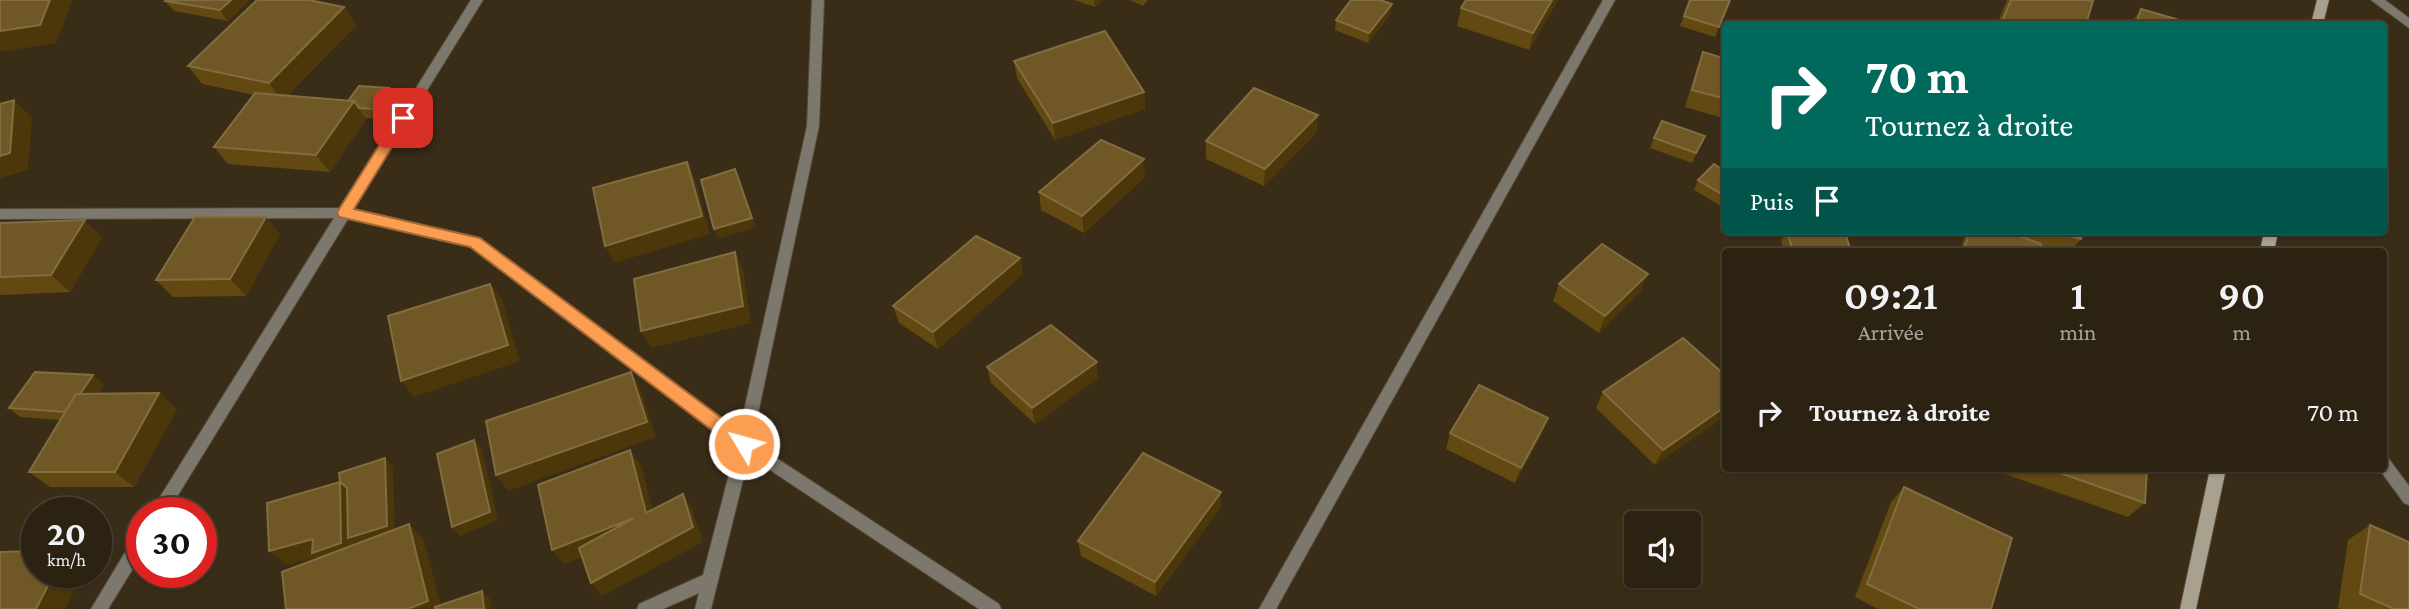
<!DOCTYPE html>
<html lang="fr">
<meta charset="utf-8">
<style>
body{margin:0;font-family:"Crimson Pro",serif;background:#382f20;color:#f1f3f6;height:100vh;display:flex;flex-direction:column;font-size:26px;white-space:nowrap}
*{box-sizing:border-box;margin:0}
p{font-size:23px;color:#a6a49f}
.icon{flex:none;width:38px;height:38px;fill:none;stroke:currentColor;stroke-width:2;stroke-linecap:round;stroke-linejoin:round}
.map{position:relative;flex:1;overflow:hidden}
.side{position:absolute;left:1722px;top:248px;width:665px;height:224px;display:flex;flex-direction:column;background:#2c2212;border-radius:7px;box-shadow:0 2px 5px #0004,0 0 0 2px #483f32}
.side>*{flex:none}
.guide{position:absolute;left:1722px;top:21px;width:665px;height:214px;border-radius:7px;box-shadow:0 2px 5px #0004,0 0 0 2px #483f32;background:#00695c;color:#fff;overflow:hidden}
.buttons{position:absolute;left:1624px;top:511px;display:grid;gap:14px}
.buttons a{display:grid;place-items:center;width:77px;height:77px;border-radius:7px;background:#2c2212;box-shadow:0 2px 5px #0004,0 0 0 2px #483f32;font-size:35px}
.speed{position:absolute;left:21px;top:497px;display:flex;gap:14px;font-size:35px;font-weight:700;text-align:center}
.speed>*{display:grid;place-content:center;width:91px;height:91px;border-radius:50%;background:#2c2212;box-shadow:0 2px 5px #0004,0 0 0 2px #483f32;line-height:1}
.speed small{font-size:18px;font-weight:400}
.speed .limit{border:10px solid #d22;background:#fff;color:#111}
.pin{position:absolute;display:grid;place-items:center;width:60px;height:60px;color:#fff;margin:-30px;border-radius:14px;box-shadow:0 4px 10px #0006}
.me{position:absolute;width:77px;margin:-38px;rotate:307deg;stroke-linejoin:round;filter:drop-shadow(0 0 5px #0008)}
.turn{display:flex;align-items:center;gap:24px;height:147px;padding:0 28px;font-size:32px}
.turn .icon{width:91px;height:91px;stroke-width:2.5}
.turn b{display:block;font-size:49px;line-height:60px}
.then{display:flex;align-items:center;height:66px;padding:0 28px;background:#0003;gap:14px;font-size:26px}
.eta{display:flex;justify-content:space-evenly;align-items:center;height:119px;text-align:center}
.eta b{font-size:42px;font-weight:600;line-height:49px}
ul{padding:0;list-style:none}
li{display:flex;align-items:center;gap:21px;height:91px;padding:0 28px}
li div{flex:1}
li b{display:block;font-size:26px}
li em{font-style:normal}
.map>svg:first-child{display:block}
</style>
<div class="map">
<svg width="2409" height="609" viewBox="0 0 2409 609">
<rect width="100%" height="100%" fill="#3a2d18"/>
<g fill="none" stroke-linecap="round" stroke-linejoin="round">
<g stroke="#554935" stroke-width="2">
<g id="street">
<path d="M 471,0 L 483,0 L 353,210 L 480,239 L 739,433 L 807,126 L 812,0 L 824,0 L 819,126 L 752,442 L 999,604 L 1001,609 L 979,609 L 749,456 L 711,609 L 695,609 L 699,593 L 663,609 L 637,609 L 639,604 L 703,575 L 736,447 L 471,247 L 348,219 L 167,513 L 150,513 L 334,218 L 0,219 L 0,209 L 341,208 Z"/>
<path d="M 1603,0 L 1615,0 L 1276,609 L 1259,609 Z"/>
<path d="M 2371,0 L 2385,0 L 2409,18 L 2409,28 Z"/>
<path d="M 2384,457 L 2389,459 L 2409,486 L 2409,505 L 2404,503 L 2379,469 L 2384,469 Z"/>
<path d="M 142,532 L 142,554 L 108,609 L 91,609 L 136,534 Z"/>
</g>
</g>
<g stroke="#554935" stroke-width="2">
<g id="secondary">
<path d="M 2317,0 L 2329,0 L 2323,24 L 2311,24 Z"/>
<path d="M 2264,231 L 2278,231 L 2274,252 L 2260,252 Z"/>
<path d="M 2210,469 L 2226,469 L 2196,609 L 2180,609 Z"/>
</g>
</g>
<use href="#street" fill="#7c786d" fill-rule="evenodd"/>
<use href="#secondary" fill="#a8a18f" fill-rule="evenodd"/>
</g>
<g fill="#624811">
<path d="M 249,0 L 228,21 L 174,11 L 165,1 Z"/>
<path d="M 1074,0 L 1103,0 L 1095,7 Z"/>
<path d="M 1130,0 L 1148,0 L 1143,6 Z"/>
<path d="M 1466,0 L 1558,0 L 1529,50 L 1457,26 L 1461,8 Z"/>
<path d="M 1690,0 L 1730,0 L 1715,37 L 1680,26 Z"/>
<path d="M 2007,0 L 2087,0 L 2086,24 L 1997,24 Z"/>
<path d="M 344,7 L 356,25 L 287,96 L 348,101 L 389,88 L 396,98 L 382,119 L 366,118 L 366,119 L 330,172 L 228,164 L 214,147 L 254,95 L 202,84 L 188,66 Z"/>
<path d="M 2141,9 L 2193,24 L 2130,24 Z"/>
<path d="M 1390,15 L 1368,43 L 1335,30 L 1336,20 Z"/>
<path d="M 1726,44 L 1726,119 L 1685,107 L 1696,70 L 1703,52 L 1721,57 Z"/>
<path d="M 1014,61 L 1144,92 L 1145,109 L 1055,140 L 1017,78 Z"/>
<path d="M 1318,115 L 1316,133 L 1264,186 L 1206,159 L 1206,141 Z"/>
<path d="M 1654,138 L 1700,146 L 1692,163 L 1650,148 Z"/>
<path d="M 1726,172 L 1726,202 L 1721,206 L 1694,190 L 1698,180 Z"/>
<path d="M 1145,177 L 1084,233 L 1041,210 L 1039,192 Z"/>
<path d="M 0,223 L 102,237 L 70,292 L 0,295 Z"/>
<path d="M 1787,231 L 1851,252 L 1785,252 L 1781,241 Z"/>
<path d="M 1966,231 L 2083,231 L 2081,239 L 2070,252 L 2052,252 L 2039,248 L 2038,252 L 1960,252 Z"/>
<path d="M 280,234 L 246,296 L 173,297 L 156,280 Z"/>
<path d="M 1020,258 L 1023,274 L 938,349 L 899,323 L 893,306 Z"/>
<path d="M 1559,284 L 1641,291 L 1599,333 L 1553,301 Z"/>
<path d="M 987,367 L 1098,378 L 1035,424 L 991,383 Z"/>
<path d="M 1726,376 L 1726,415 L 1655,465 L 1596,408 L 1603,392 Z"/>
<path d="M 104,384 L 98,394 L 177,409 L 134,487 L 50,487 L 29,472 L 60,420 L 20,417 L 9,408 Z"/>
<path d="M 1450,433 L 1542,433 L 1515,483 L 1446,449 Z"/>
<path d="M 1999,469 L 2147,469 L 2145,503 L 2128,517 L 1999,472 Z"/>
<path d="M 1904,487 L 1991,609 L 1878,609 L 1855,597 L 1891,502 Z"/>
<path d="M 1221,507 L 1156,596 L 1081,556 L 1078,541 Z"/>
<path d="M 2370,525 L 2409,609 L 2341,609 L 2338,608 L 2348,540 Z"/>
</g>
<g fill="#4c370b">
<path d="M 50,0 L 71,0 L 72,1 L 56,43 L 0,52 L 0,31 Z"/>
<path d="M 231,0 L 249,0 L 228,21 L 220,10 Z"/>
<path d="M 1094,0 L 1103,0 L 1095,7 Z"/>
<path d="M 1552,0 L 1558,0 L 1529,50 L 1533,33 Z"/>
<path d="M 1392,4 L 1390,15 L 1368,43 L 1369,33 Z"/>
<path d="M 344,7 L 356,25 L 282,101 L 269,83 Z"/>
<path d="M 389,88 L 396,98 L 382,119 L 375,109 Z"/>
<path d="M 1144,92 L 1145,109 L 1055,140 L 1053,123 Z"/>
<path d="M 14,100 L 32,118 L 28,170 L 0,178 L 0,156 Z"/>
<path d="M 354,101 L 366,119 L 330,172 L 316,155 Z"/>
<path d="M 1318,115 L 1316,133 L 1264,186 L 1265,169 Z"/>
<path d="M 1144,159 L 1145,177 L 1084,233 L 1082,216 Z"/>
<path d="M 687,162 L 695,179 L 710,234 L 614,263 L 605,246 Z"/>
<path d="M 735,169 L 756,227 L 718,239 L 714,229 Z"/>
<path d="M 266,217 L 280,234 L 246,296 L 230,279 Z"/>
<path d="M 85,220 L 102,237 L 70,292 L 51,275 Z"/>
<path d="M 735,252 L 743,269 L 751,323 L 651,348 L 641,331 Z"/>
<path d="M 1020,258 L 1023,274 L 938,349 L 933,332 Z"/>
<path d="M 1648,274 L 1641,291 L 1599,333 L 1605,316 Z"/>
<path d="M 490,284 L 502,300 L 520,361 L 414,397 L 401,381 Z"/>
<path d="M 1097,362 L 1098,378 L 1035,424 L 1032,408 Z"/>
<path d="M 631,372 L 640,388 L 656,437 L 508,491 L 496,475 Z"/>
<path d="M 93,375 L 104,384 L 79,421 L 68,412 Z"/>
<path d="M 159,393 L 177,409 L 134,487 L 115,472 Z"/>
<path d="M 1726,406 L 1726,415 L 1655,465 L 1663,450 Z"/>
<path d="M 1548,418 L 1542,433 L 1515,483 L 1521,468 Z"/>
<path d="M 474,440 L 482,449 L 498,520 L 460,536 L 452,527 Z"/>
<path d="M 630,450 L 641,465 L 657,528 L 646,513 Z"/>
<path d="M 385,458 L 393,467 L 395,534 L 329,567 L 317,557 L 287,565 L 269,551 L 340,482 Z"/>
<path d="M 1221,492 L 1221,507 L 1156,596 L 1155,582 Z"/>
<path d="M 683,494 L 692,509 L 703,542 L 602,596 L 591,583 Z"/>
<path d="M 634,518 L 645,533 L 564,564 L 552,550 Z"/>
<path d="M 409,524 L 423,538 L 442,609 L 408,609 Z"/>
<path d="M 55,572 L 84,572 L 65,609 L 36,609 Z"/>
<path d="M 482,591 L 490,599 L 491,609 L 484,609 Z"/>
</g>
<g fill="#705826" stroke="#826d40" stroke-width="2">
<path d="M 0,0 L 50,0 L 40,25 L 0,31 Z"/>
<path d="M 166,0 L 231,0 L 220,10 L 165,1 Z"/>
<path d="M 257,0 L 309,0 L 344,7 L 269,83 L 188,66 Z"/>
<path d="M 1351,0 L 1380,0 L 1392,4 L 1369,33 L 1336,20 Z"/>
<path d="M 1466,0 L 1552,0 L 1533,33 L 1461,8 Z"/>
<path d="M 1690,0 L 1730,0 L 1719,27 L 1684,16 Z"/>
<path d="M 2011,0 L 2087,0 L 2093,1 L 2086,24 L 2001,24 Z"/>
<path d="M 2141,9 L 2193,24 L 2136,24 Z"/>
<path d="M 1105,31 L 1144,92 L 1053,123 L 1014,61 Z"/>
<path d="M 1726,49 L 1726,99 L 1692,90 L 1703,52 L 1723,58 Z"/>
<path d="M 359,86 L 389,88 L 375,109 L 359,108 L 354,101 L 348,101 Z"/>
<path d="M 1254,88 L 1318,115 L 1265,169 L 1206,141 Z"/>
<path d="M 255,93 L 354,101 L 316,155 L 214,147 Z"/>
<path d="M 14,100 L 10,153 L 0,156 L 0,104 Z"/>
<path d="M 1662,121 L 1705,136 L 1696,153 L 1654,138 Z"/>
<path d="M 1101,140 L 1144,159 L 1082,216 L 1039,192 Z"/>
<path d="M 687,162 L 702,216 L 605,246 L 593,188 Z"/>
<path d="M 1714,164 L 1726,172 L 1725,196 L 1698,180 Z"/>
<path d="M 735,169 L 752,218 L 714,229 L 701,180 Z"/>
<path d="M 195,217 L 266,217 L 230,279 L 156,280 Z"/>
<path d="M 85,220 L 51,275 L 0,277 L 0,223 Z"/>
<path d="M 1787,231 L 1845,232 L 1851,252 L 1793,252 Z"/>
<path d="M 1970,231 L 2007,231 L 2041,244 L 2038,252 L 1980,252 L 1965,246 Z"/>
<path d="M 2052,231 L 2083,231 L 2081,239 Z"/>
<path d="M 976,236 L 1020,258 L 933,332 L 893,306 Z"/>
<path d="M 1602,244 L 1648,274 L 1605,316 L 1559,284 Z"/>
<path d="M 735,252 L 743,306 L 641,331 L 634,279 Z"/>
<path d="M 490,284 L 508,345 L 401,381 L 388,316 Z"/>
<path d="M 1051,325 L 1097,362 L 1032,408 L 987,367 Z"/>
<path d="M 1683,338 L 1726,376 L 1726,406 L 1663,450 L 1603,392 Z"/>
<path d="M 35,372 L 93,375 L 80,394 L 76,394 L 65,412 L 9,408 Z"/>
<path d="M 631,372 L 647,422 L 496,475 L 486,421 Z"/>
<path d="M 1479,385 L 1548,418 L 1521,468 L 1450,433 Z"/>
<path d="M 159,393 L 115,472 L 29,472 L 76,394 Z"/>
<path d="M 474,440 L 490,512 L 452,527 L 437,454 Z"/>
<path d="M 630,450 L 646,513 L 683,494 L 693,527 L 591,583 L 579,548 L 634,518 L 552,550 L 538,485 Z"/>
<path d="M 1143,453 L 1221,492 L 1155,582 L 1078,541 Z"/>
<path d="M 385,458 L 387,526 L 348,538 L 347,488 L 340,482 L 339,473 Z"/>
<path d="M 2049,469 L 2147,469 L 2145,503 Z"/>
<path d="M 340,482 L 341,543 L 312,553 L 313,539 L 269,551 L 267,503 Z"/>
<path d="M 1904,487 L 2012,538 L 1991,609 L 1919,609 L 1867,584 Z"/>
<path d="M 409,524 L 428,601 L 408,609 L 286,609 L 282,572 Z"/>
<path d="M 2370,525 L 2409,542 L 2409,609 L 2394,609 L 2360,594 Z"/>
<path d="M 37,551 L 37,572 L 55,572 L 36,609 L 0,609 L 0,552 Z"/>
<path d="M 482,591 L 484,609 L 435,609 L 435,607 Z"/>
</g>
<path fill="#fb9e51" stroke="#a36735" stroke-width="2" d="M 403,113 L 410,118 L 354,209 L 480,238 L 750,439 L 752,444 L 750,450 L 744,452 L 738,450 L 470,247 L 339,217 L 337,213 L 339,209 L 398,115 Z"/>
</svg>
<div class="buttons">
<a><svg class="icon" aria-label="sound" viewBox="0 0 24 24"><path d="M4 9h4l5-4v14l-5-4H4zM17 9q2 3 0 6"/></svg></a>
</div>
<div class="speed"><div>20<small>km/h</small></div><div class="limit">30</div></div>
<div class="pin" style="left:403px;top:118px;background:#d93025"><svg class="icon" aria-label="arrive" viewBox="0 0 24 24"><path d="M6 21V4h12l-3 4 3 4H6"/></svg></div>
<svg class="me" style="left:744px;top:444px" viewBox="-20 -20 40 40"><circle r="17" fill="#fb9e51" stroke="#fff" stroke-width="3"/><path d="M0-11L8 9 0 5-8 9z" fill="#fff"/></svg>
<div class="guide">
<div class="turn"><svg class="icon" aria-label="right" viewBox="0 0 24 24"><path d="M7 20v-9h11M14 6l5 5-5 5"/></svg><div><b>70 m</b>Tournez à droite</div></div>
<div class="then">Puis<svg class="icon" aria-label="arrive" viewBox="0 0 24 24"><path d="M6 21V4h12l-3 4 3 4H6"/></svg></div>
</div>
<section class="side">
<div class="eta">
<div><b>09:21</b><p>Arrivée</p></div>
<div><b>1</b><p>min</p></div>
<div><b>90</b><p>m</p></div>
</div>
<ul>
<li><svg class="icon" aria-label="right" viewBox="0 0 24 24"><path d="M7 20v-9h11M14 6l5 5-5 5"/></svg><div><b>Tournez à droite</b></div><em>70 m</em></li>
</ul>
</section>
</div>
